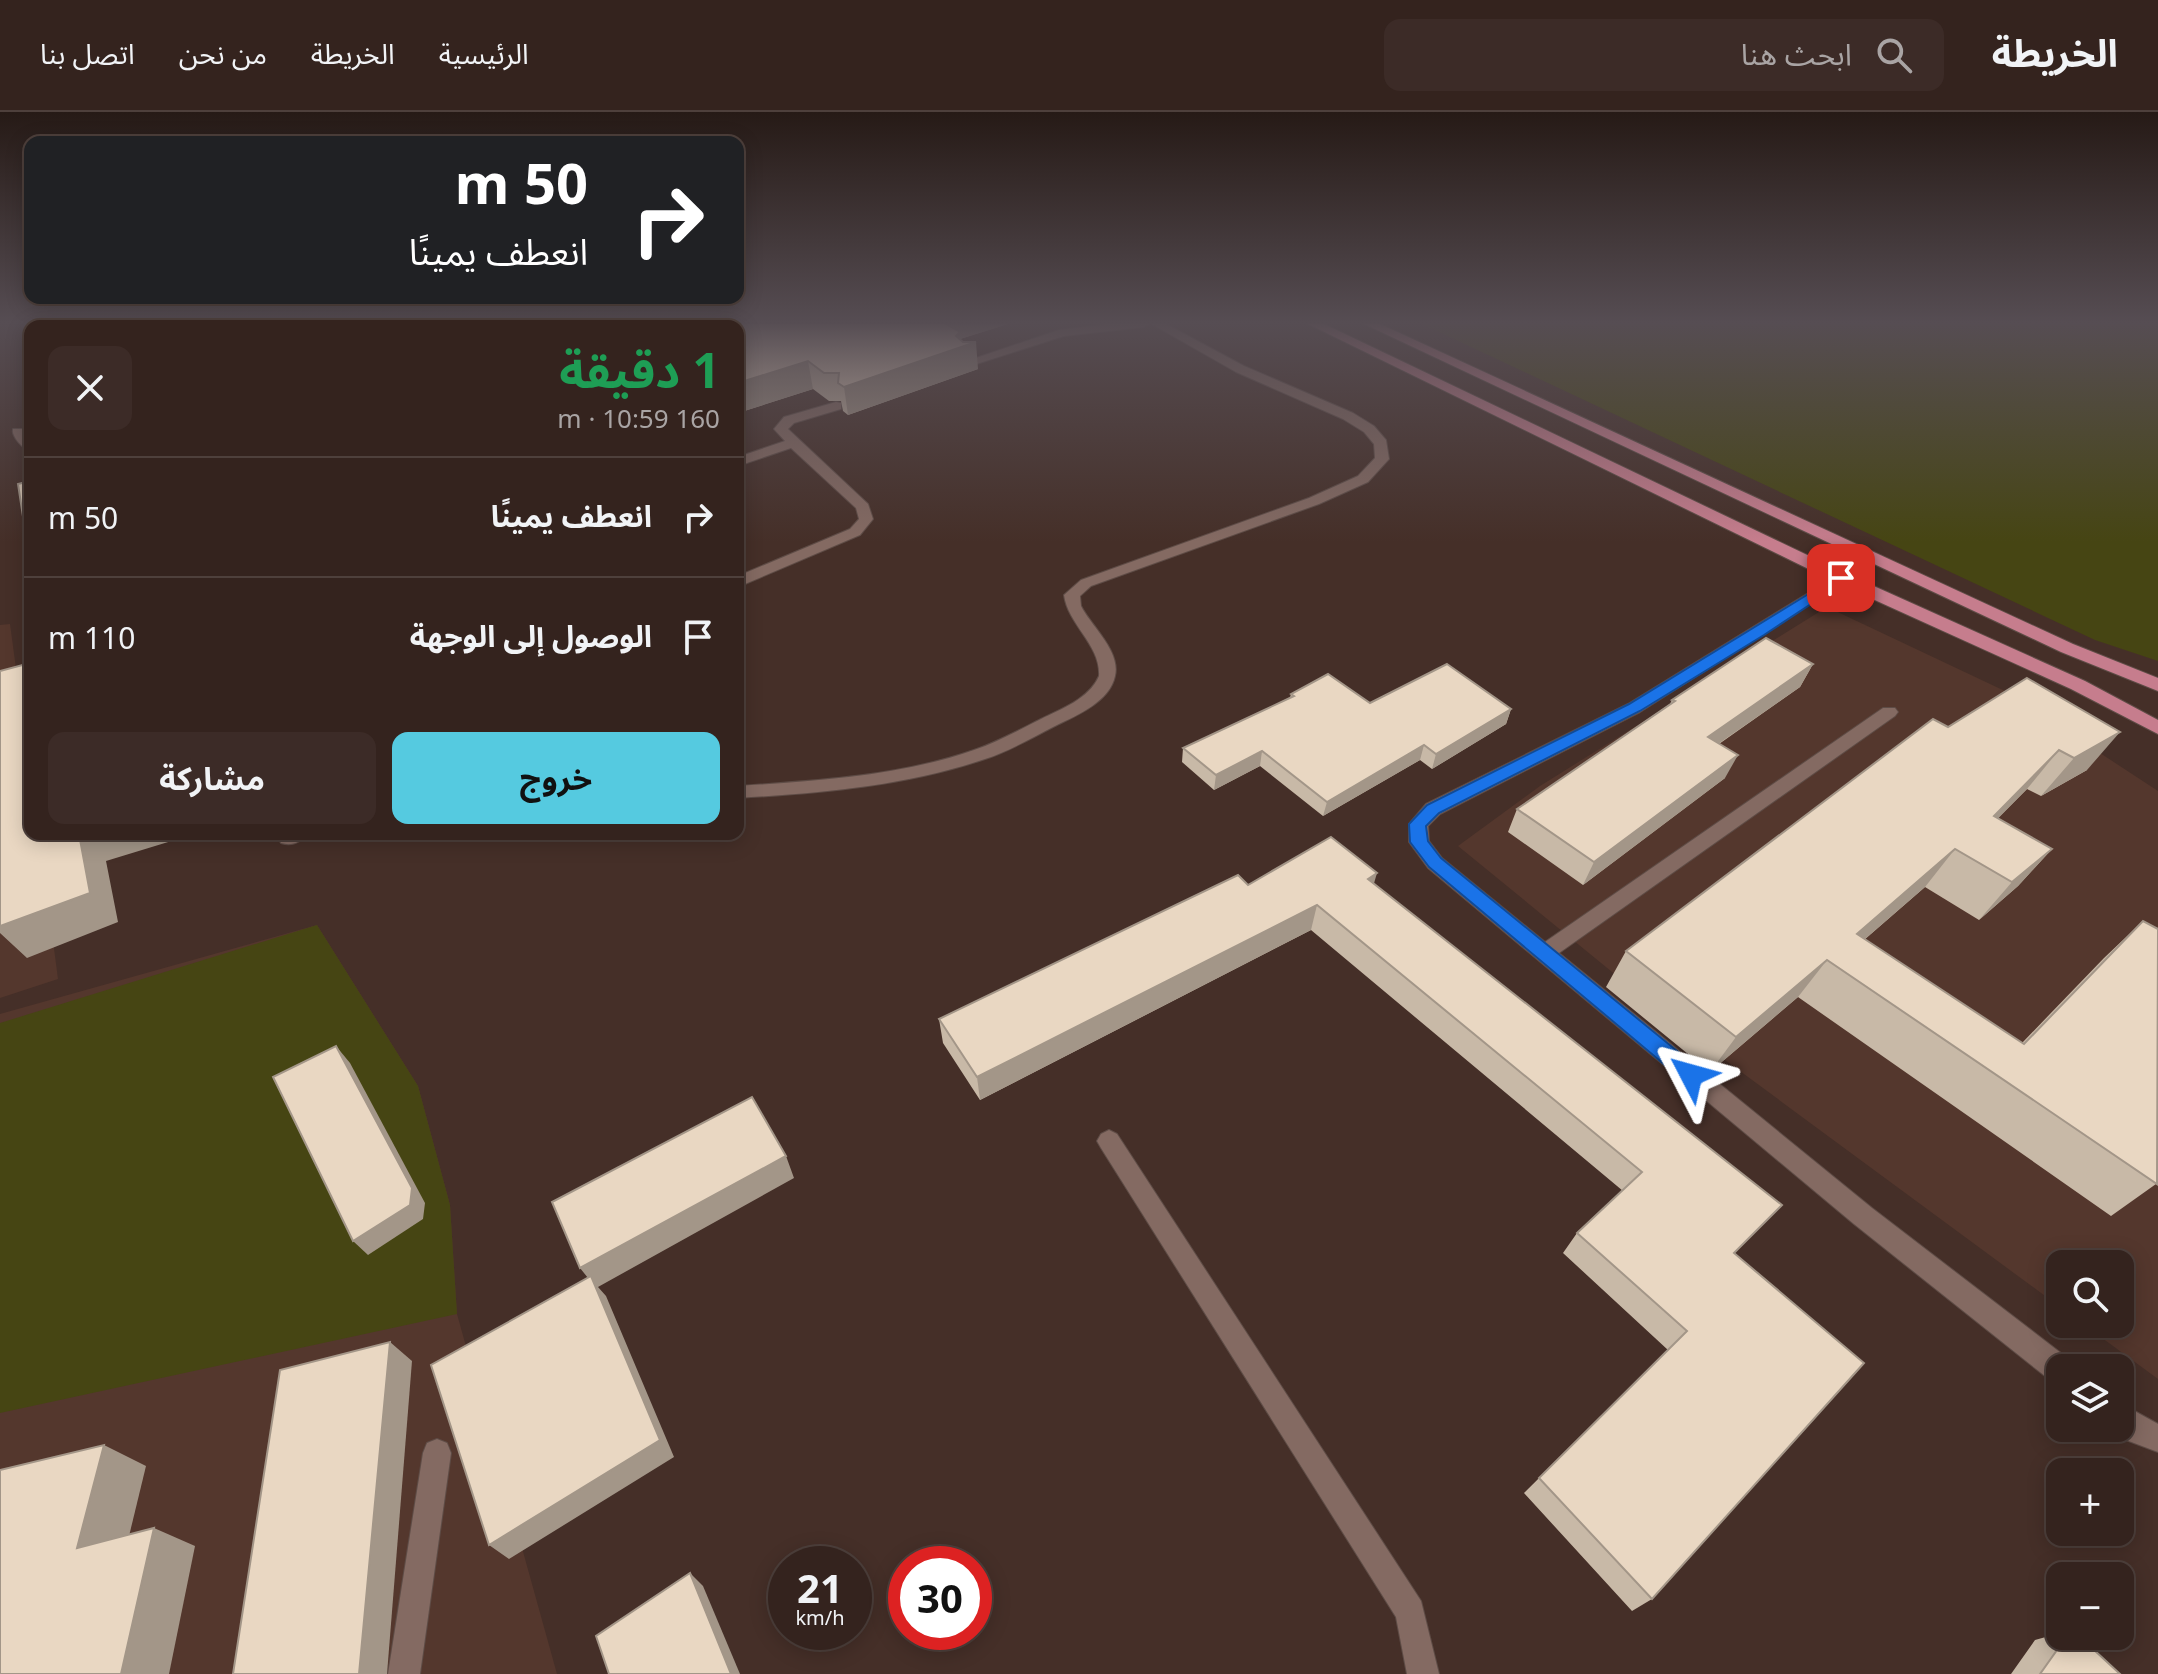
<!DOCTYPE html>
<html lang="ar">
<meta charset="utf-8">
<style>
body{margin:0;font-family:"Noto Sans","Noto Sans Arabic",sans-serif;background:#3c2b27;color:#f1f3f6;direction:rtl;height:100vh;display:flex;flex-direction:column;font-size:30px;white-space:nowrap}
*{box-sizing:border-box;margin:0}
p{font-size:26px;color:#a9a4a4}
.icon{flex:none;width:44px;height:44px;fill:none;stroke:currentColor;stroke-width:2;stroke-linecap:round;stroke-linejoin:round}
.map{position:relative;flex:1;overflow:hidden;direction:ltr}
.details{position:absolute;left:24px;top:208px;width:720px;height:520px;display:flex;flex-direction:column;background:#34231e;border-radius:16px;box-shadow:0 4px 20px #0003,0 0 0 2px #4e403c;direction:rtl}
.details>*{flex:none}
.top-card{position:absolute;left:24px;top:24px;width:720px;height:168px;border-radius:16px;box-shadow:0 4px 20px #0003,0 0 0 2px #4e403c;direction:rtl;background:#202124;color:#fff;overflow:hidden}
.tools{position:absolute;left:2046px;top:1138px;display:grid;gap:16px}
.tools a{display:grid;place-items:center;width:88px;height:88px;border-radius:16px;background:#34231e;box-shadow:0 4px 20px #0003,0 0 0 2px #4e403c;font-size:40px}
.speed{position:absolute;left:768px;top:1434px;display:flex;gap:16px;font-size:40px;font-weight:700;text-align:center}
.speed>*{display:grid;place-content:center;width:104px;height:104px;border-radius:50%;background:#34231e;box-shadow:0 4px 20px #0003,0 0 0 2px #4e403c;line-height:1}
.speed small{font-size:20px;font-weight:400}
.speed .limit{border:12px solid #d22;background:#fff;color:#111}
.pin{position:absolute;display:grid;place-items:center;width:68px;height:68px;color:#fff;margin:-34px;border-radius:16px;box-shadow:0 4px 12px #0006}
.me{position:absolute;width:88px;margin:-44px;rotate:309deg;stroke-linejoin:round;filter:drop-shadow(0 0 6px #0008)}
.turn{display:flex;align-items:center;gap:28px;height:168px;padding:0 24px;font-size:36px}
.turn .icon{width:104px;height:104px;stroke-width:2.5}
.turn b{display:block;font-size:56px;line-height:68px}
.round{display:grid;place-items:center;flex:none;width:84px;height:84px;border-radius:16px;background:#3c2b27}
.overview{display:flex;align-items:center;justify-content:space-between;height:136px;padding:0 24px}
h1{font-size:48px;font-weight:700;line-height:60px;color:#1e9e55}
.cta{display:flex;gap:16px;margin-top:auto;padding:16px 24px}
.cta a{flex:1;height:92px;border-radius:16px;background:#55cae0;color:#111;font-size:32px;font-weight:700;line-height:92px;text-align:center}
.cta a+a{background:#3c2b27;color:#f1f3f6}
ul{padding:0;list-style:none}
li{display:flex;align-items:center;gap:24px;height:120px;padding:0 24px;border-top:2px solid #4e403c}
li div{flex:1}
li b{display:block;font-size:30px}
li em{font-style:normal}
header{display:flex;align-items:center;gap:48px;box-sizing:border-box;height:112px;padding:0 40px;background:#34231e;border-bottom:2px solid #4e403c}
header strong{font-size:38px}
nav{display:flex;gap:44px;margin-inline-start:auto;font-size:28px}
.search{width:560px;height:72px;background:#3c2b27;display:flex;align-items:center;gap:20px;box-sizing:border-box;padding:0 28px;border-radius:16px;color:#a9a4a4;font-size:30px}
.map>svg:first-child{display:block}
</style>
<header>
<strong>الخريطة</strong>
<div class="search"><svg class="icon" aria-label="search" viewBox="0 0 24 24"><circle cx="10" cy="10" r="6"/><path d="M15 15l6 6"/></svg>ابحث هنا</div>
<nav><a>الرئيسية</a><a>الخريطة</a><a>من نحن</a><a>اتصل بنا</a></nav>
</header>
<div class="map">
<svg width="2158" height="1562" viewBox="0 0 2158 1562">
<rect width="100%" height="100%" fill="#452f28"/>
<g fill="#54372d">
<path d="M 1827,495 L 2007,580 L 2158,679 L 2158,1267 L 2083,1212 L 2120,1212 L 2120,1152 L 2060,1152 L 2060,1195 L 1672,909 L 1458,734 L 1540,674 Z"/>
<path d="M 10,512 L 30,660 L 30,722 L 39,722 L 58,867 L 0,886 L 0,513 Z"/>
<path d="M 317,813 L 418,974 L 450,1093 L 457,1202 L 557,1562 L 0,1562 L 0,902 Z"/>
</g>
<g fill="#464513">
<path d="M 1420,211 L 2158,211 L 2158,549 L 2095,528 Z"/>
<path d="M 317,813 L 418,974 L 450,1093 L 457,1202 L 0,1301 L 0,911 Z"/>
</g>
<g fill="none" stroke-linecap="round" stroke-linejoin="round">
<g stroke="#5e4c46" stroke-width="2">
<g id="service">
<path d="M 1117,211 L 1150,211 L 1144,215 L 1064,224 L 967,255 L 961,251 L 1059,218 Z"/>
<path d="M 1150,211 L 1164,211 L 1244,254 L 1353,301 L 1374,314 L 1386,328 L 1389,347 L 1368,370 L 1319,392 L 1091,474 L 1080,484 L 1081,494 C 1091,514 1121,539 1115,564 C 1110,589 1078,603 1057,613 C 1033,625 1010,639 985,647 C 906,674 821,681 738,686 L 738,674 C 816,669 900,664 974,638 C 997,630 1019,618 1041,607 C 1061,597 1089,587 1099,564 C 1101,533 1068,513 1064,483 L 1081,468 L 1309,386 L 1358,364 L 1375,346 L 1374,332 L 1364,320 L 1343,307 L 1236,260 Z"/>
<path d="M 836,290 L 841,291 L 841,297 L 794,311 L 788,317 L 868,392 L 873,407 L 860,423 L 738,475 L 738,464 L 850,417 L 859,407 L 856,396 L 791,336 L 738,354 L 738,345 L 785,329 L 774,317 L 784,305 Z"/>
<path d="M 13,317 L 23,317 L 30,326 L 30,339 C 23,337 11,324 13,317 Z"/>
<path d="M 281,722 L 306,722 C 301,731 291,734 281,731 L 278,726 Z"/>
<path d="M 437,1327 L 447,1331 L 451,1341 L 420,1562 L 388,1562 L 423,1341 L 427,1331 Z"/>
</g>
</g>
<g stroke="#5e4c46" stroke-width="2">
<g id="minor">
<path d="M 1841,461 L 1846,463 L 1846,469 L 1640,600 L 1440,702 L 1428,714 L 1429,729 L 1442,746 L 1545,830 L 1883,596 L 1895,596 L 1898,600 L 1895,604 L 1559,841 L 1872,1096 L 2070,1248 L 2073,1256 L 2060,1256 L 2060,1271 L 2050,1268 L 1854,1112 L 1428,756 L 1409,730 L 1409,712 L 1426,692 L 1628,592 Z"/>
<path d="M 1109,1018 L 1117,1022 L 1421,1489 L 1439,1562 L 1407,1562 L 1396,1505 L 1101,1036 L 1097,1029 L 1101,1022 Z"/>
<path d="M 2120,1291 L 2158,1312 L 2158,1340 L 2126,1328 L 2112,1316 L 2120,1316 Z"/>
</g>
</g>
<g stroke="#5e4c46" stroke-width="2">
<g id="trunk">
<path d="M 1306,211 L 1322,211 L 1847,462 L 2085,569 L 2158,608 L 2158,622 L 2071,577 L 1835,470 Z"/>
<path d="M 1362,211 L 1378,211 L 2073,532 L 2158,566 L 2158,579 L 2061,540 Z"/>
</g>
</g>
<use href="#service" fill="#846a62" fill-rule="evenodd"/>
<use href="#minor" fill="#846a62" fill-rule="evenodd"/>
<use href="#trunk" fill="#c67d8d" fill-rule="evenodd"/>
</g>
<g fill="#c8b9a7">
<path d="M 93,211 L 1011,211 L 960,227 L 978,257 L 848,303 L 843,299 L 841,289 L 829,289 L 813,277 L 738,301 L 738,214 Z"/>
<path d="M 1813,552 L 1800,575 L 1719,632 L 1725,666 L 1583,773 L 1508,720 L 1517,697 L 1670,592 L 1672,588 Z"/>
<path d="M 2027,566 L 2087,658 L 2041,684 L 2027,677 L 1998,706 L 2052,737 L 2018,774 L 1979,808 L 1925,775 L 1864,828 L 2022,931 L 2104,846 L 2143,809 L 2158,817 L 2158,1073 L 2156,1072 L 2111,1104 L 1798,885 L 1710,960 L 1606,875 L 1626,839 L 1948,615 Z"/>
<path d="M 1291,582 L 1370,591 L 1511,597 L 1506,612 L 1432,657 L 1420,648 L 1323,704 L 1260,654 L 1214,678 L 1182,650 L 1183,636 L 1290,586 Z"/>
<path d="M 1374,772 L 1735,1141 L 1652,1487 L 1632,1499 L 1524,1381 L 1668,1238 L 1563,1141 L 1577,1121 L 1623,1079 L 1311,818 L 980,988 L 943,931 L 939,907 L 1248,773 Z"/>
<path d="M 2060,1521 L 2060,1524 L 2079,1524 L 2120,1562 L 2011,1562 L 2035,1528 Z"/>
</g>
<g fill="#a39688">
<path d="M 938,211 L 1011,211 L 960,227 L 961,235 L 976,230 L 978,257 L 848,303 L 844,275 Z"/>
<path d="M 808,249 L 813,277 L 738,301 L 738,271 Z"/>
<path d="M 1813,552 L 1800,575 L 1695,648 L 1708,625 Z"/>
<path d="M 1511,597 L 1506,612 L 1432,657 L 1436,642 Z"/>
<path d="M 2120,620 L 2087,658 L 2041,684 L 2074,646 Z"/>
<path d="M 1424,633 L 1420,648 L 1323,704 L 1327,690 Z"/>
<path d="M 2059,638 L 2027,677 L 1963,742 L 1994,704 Z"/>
<path d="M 1262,639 L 1260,654 L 1214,678 L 1216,663 Z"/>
<path d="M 1738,643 L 1725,666 L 1583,773 L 1594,750 Z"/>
<path d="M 79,722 L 178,722 L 178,727 L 106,749 L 118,810 L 27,846 L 0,821 L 0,814 Z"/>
<path d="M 1955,737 L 1925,775 L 1835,853 L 1857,822 Z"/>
<path d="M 2052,737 L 2018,774 L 1979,808 L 2012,770 Z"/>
<path d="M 1377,761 L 1370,785 L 1368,767 Z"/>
<path d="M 1317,793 L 1311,818 L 980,988 L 977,965 Z"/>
<path d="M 1827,848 L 1798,885 L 1710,960 L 1736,925 Z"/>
<path d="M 336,934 L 350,951 L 425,1091 L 423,1107 L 368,1143 L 353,1129 Z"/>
<path d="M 786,1044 L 794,1066 L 598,1175 L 606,1184 L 674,1345 L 509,1447 L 489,1433 L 596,1176 L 580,1156 Z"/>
<path d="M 390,1230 L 412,1249 L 387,1562 L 359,1562 Z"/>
<path d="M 104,1333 L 146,1354 L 122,1453 L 77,1436 Z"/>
<path d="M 154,1416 L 195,1434 L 169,1562 L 121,1562 Z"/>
<path d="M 690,1461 L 703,1474 L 740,1562 L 731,1562 Z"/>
</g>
<g fill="#e9d7c2" stroke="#a39688" stroke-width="2">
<path d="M 93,211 L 944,211 L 960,220 L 956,224 L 963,230 L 976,230 L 844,275 L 838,271 L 839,261 L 824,261 L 808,249 L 738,271 L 738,214 L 88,214 Z"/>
<path d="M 30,369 L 30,423 L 26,424 L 18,372 Z"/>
<path d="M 1766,526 L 1813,552 L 1708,625 L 1738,643 L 1594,750 L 1517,697 L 1675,589 L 1672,588 Z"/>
<path d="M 30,551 L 30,722 L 79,722 L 90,781 L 0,814 L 0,559 Z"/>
<path d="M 1447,552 L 1511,597 L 1436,642 L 1424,633 L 1327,690 L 1262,639 L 1216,663 L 1183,636 L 1294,584 L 1291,582 L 1328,562 L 1370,591 Z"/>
<path d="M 2027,566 L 2120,620 L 2074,646 L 2059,638 L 1994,704 L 2052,737 L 2012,770 L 1955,737 L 1857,822 L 2024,932 L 2143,809 L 2158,817 L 2157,1072 L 1827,848 L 1736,925 L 1626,839 L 1933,607 L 1948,615 Z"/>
<path d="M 1331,725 L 1377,761 L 1368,767 L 1782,1093 L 1734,1141 L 1864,1251 L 1652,1487 L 1539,1366 L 1687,1219 L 1577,1121 L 1642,1060 L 1317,793 L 977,965 L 939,907 L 1238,763 L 1248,773 Z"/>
<path d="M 336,934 L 412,1076 L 410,1093 L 353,1129 L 273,965 Z"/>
<path d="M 752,985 L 786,1044 L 580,1156 L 552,1090 Z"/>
<path d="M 591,1164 L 660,1328 L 489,1433 L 431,1253 Z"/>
<path d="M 390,1230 L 359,1562 L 233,1562 L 280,1258 Z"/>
<path d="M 104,1333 L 77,1436 L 154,1416 L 121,1562 L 0,1562 L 0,1358 Z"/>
<path d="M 690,1461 L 731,1562 L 609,1562 L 596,1524 Z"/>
<path d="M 2067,1524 L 2079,1524 L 2120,1562 L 2040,1562 Z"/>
</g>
<linearGradient id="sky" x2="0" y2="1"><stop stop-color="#261a16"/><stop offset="0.49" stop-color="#564d53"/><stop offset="1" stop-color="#564d53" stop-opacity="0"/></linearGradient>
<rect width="2158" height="430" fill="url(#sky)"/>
<path fill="#1a73e8" stroke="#114b97" stroke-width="2" d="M 1841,462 L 1846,463 L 1846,469 L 1764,523 L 1640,599 L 1439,701 L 1426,714 L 1428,729 L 1441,746 L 1698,956 L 1701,963 L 1698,969 L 1691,971 L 1684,969 L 1429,755 L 1410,730 L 1409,712 L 1427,693 L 1629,592 Z"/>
</svg>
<div class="tools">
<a><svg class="icon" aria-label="search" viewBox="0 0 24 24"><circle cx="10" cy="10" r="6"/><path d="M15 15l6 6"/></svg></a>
<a><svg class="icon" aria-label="layers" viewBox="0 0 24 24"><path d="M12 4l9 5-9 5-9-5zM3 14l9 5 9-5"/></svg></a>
<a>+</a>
<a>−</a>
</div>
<div class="speed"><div>21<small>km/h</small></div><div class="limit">30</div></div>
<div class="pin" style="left:1841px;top:466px;background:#d93025"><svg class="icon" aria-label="arrive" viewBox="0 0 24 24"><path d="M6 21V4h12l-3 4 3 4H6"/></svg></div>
<svg class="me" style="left:1691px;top:963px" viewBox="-20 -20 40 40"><path d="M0-17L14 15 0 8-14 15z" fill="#1a73e8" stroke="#fff" stroke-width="4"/></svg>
<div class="top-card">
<div class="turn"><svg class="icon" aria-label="right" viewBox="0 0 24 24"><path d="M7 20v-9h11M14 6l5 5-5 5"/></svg><div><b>50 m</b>انعطف يمينًا</div></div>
</div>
<section class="details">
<div class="overview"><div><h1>1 دقيقة</h1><p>160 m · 10:59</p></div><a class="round"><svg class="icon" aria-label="close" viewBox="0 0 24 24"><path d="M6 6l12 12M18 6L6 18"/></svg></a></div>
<ul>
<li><svg class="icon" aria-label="right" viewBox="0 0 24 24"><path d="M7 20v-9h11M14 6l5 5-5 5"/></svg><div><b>انعطف يمينًا</b></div><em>50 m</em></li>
<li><svg class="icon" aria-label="arrive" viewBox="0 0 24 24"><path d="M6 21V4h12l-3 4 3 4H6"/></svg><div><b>الوصول إلى الوجهة</b></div><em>110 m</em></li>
</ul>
<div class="cta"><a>خروج</a><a>مشاركة</a></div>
</section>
</div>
